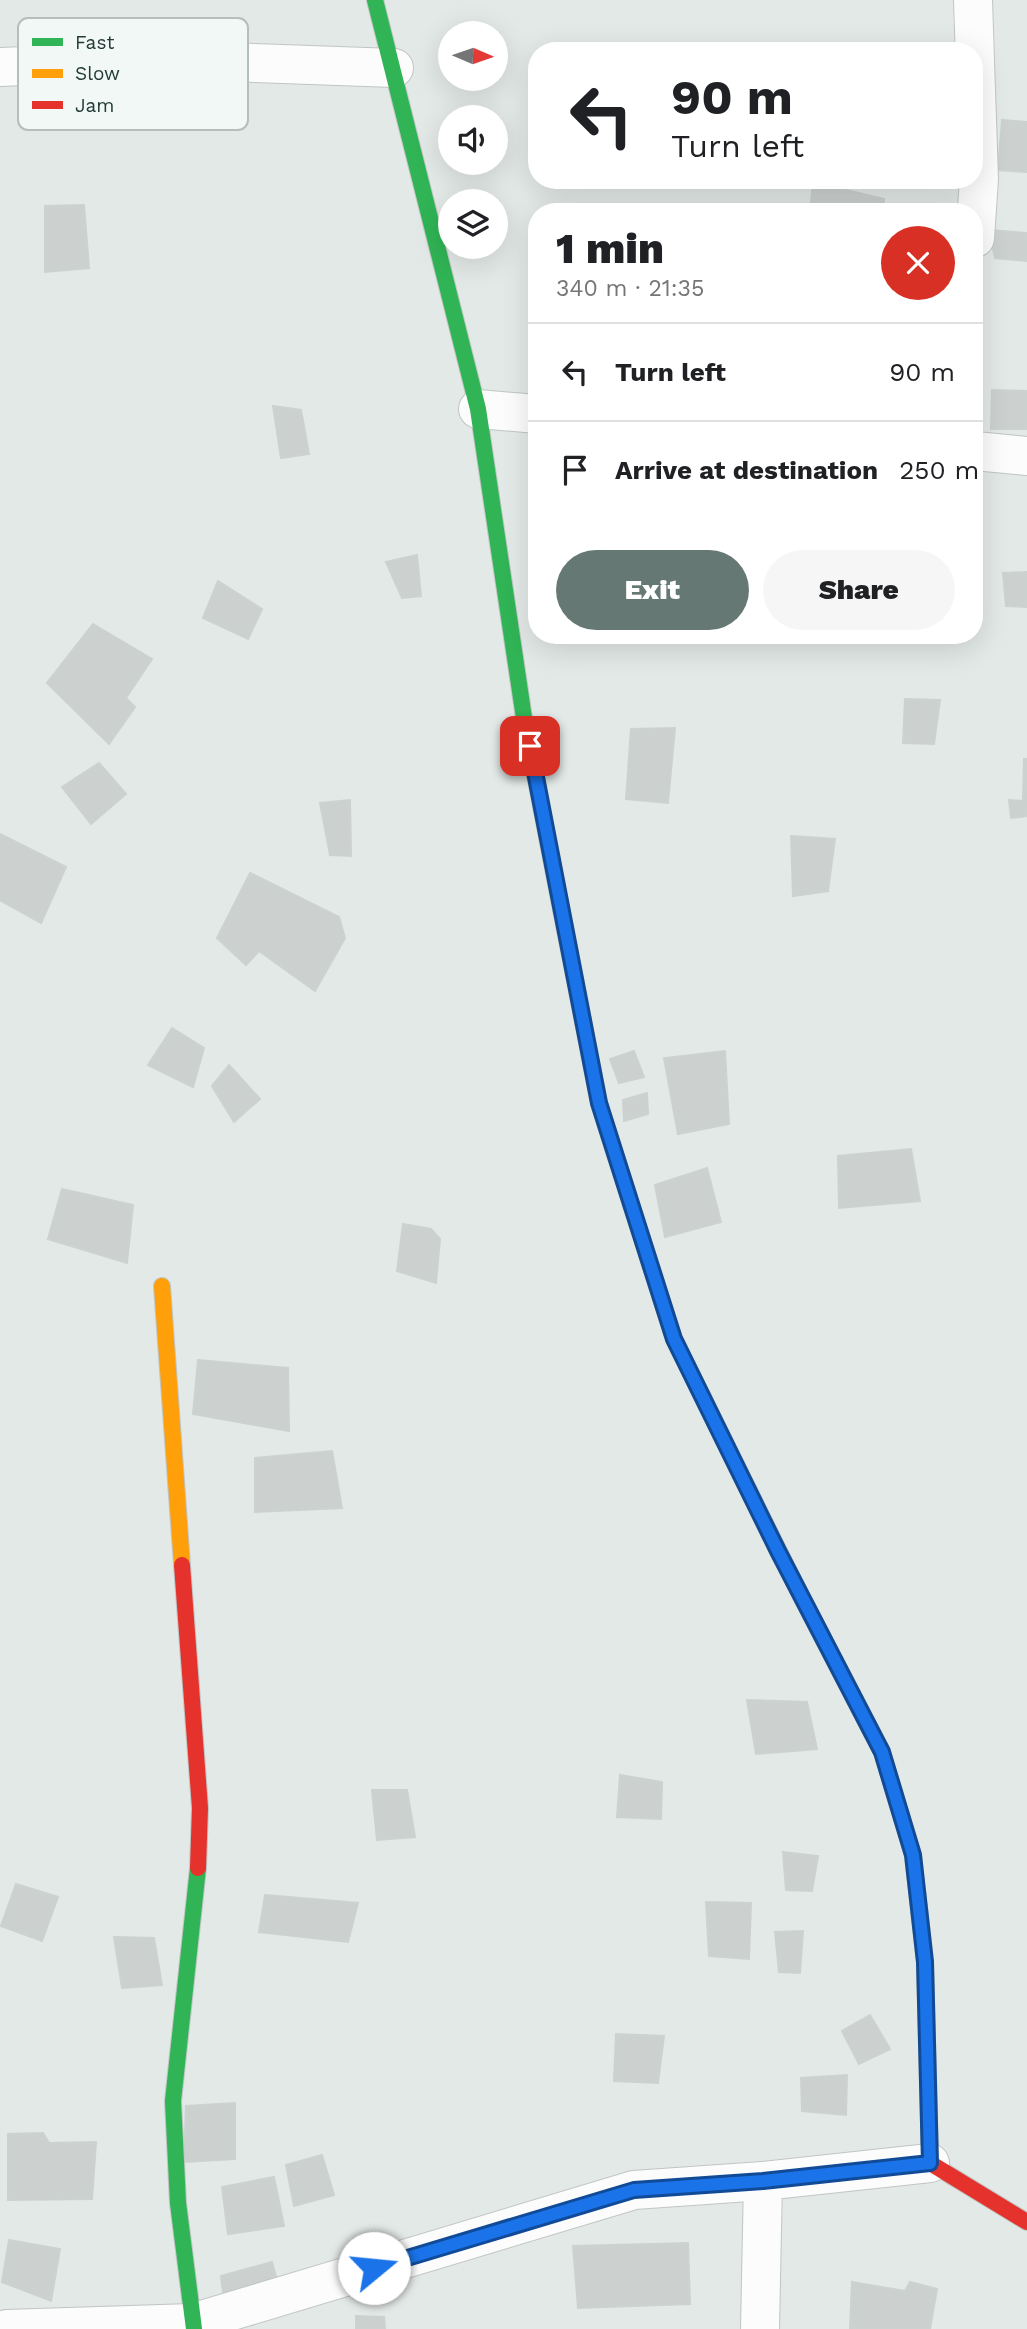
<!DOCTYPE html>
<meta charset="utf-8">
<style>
body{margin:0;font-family:"Work Sans",sans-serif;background:#f6f6f6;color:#202124;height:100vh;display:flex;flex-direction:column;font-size:26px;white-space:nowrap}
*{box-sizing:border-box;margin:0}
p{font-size:23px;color:#757577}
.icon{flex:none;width:38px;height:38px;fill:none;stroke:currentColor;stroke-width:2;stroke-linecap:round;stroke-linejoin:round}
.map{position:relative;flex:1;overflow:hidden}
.panel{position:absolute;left:528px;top:203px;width:455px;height:441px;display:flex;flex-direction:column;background:#fff;border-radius:28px;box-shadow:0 7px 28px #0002}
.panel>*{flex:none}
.hud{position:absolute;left:528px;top:42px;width:455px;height:147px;border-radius:28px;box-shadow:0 7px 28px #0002;background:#fff;color:#202124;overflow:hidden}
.needle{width:46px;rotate:92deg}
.tools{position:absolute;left:438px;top:21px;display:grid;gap:14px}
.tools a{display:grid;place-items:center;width:70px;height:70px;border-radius:50%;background:#fff;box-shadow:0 7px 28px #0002;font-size:35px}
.pin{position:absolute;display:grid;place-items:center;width:60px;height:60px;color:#fff;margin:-30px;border-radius:14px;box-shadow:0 4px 10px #0006}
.me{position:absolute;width:77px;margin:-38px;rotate:73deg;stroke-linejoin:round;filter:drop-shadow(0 0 5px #0008)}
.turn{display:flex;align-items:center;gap:24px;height:147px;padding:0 28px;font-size:32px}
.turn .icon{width:91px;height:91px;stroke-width:2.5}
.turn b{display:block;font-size:49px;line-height:60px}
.round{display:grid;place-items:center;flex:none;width:74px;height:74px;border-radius:37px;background:#f6f6f6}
.head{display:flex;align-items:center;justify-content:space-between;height:119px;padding:0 28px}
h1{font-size:42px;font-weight:800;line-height:52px}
.action{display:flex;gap:14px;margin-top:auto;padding:14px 28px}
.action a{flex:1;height:80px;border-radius:42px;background:#667874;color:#fff;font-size:28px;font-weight:800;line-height:80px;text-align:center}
.action a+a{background:#f6f6f6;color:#202124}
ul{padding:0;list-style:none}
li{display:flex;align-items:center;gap:21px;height:98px;padding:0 28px;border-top:2px solid #e0e0e0}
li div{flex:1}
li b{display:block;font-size:26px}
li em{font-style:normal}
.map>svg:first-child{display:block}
</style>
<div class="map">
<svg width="1027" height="2329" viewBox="0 0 1027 2329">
<rect width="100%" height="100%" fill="#e3e9e6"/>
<g fill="#ccd1cf" stroke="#ccd2cf" stroke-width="2">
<path d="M 1002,120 L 1027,122 L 1027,172 L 998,170 Z"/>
<path d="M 813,182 L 884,199 L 883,212 L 810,212 Z"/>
<path d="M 84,205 L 89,268 L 45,272 L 45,206 Z"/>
<path d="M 989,230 L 1027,233 L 1027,261 L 995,258 Z"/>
<path d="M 992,390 L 1027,391 L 1027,429 L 991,429 Z"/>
<path d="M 273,406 L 301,410 L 309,454 L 281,458 Z"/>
<path d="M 417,555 L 421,596 L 402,598 L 386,562 Z"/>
<path d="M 1027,572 L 1027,607 L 1006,606 L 1003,573 Z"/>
<path d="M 218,581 L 262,609 L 248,639 L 203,618 Z"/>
<path d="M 93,624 L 152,659 L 126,698 L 135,707 L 109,744 L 47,683 Z"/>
<path d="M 905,699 L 940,700 L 934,744 L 903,743 Z"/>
<path d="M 675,728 L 668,803 L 626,799 L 631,729 Z"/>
<path d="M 1024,759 L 1027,759 L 1027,816 L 1011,818 L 1009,800 L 1023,801 Z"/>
<path d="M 99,763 L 126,794 L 91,824 L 62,787 Z"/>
<path d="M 350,800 L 351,856 L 330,855 L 320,803 Z"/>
<path d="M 0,834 L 66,867 L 41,923 L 0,900 Z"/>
<path d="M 791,836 L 835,839 L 828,891 L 793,896 Z"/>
<path d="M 250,873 L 339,917 L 345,938 L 315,991 L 259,951 L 246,965 L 217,938 Z"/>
<path d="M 172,1028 L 204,1048 L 193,1087 L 148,1065 Z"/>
<path d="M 634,1051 L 644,1077 L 619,1083 L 610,1059 Z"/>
<path d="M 725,1051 L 729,1124 L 678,1134 L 664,1058 Z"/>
<path d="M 229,1065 L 260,1099 L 234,1122 L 212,1086 Z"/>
<path d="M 647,1093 L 648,1114 L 624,1121 L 623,1100 Z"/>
<path d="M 911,1149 L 920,1201 L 839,1208 L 838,1156 Z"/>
<path d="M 707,1168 L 721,1222 L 665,1237 L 655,1185 Z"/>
<path d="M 62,1189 L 133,1205 L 127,1263 L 48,1239 Z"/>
<path d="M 403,1224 L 431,1229 L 440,1239 L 436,1283 L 397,1271 Z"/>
<path d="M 198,1360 L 288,1368 L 289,1431 L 193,1414 Z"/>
<path d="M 332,1451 L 342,1508 L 255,1512 L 255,1458 Z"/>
<path d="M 747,1700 L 807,1702 L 817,1749 L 756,1754 Z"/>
<path d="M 620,1775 L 662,1782 L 661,1819 L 617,1817 Z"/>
<path d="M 372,1790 L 407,1790 L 415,1837 L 377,1840 Z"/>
<path d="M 783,1852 L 818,1856 L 812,1891 L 786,1890 Z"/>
<path d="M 16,1884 L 58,1897 L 42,1941 L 1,1926 Z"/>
<path d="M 265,1895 L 358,1903 L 348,1942 L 259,1932 Z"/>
<path d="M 706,1902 L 751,1903 L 749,1959 L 709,1956 Z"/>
<path d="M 803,1931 L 800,1973 L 779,1972 L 775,1932 Z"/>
<path d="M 114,1937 L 154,1938 L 162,1985 L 122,1988 Z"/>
<path d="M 870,2015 L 890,2049 L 859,2064 L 842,2031 Z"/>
<path d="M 616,2034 L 664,2036 L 658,2083 L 614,2081 Z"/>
<path d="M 847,2075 L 846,2115 L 802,2111 L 801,2078 Z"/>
<path d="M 235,2103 L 235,2159 L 184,2162 L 186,2106 Z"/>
<path d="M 43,2133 L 49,2143 L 96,2142 L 92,2199 L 8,2200 L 8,2134 Z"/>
<path d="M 322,2155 L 334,2195 L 294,2206 L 286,2165 Z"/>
<path d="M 274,2177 L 284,2226 L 228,2234 L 222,2187 Z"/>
<path d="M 9,2240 L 60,2249 L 51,2301 L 2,2282 Z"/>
<path d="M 688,2243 L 690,2304 L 578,2308 L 573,2246 Z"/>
<path d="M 272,2262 L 279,2287 L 224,2302 L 221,2276 Z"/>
<path d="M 852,2282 L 905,2291 L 910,2282 L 937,2289 L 930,2329 L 850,2328 Z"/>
<path d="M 356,2316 L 384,2317 L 385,2329 L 356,2329 Z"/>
</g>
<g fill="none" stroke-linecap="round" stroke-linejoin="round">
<g stroke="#c0c6c3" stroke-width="40">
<g id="street">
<path d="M 973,0 L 979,179 L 975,238"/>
<path d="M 0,67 L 169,60 L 394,68"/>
<path d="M 478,409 L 537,414"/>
<path d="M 975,451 L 1027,456"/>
<path d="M 7,2329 L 192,2323 L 634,2190 L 763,2181 L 930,2163"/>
<path d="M 760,2329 L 763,2181"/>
</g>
</g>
<g stroke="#c0c6c4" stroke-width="18">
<g id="fast">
<path d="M 375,0 L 478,409 L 524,718 L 561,909"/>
<path d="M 609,1135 L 674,1339 L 798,1590"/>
<path d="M 194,2329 L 178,2203 L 173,2101 L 198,1868"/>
</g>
</g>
<g stroke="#c0c6c4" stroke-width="18">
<g id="slow">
<path d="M 162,1286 L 182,1565"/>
<path d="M 798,1590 L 882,1752 L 913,1855 L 917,1891"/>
</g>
</g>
<g stroke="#c0c6c4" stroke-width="18">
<g id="jam">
<path d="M 561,909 L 599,1103 L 609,1135"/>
<path d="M 182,1565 L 200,1808 L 198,1868"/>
<path d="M 917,1891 L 925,1962 L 930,2163 L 1027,2222"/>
</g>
</g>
<use href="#street" stroke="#fbfcfb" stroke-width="38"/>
<use href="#fast" stroke="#30b455" stroke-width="16"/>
<use href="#slow" stroke="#ff9f0a" stroke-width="16"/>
<use href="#jam" stroke="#e5322d" stroke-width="16"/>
</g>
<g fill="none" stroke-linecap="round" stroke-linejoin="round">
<g stroke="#114b97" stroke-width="18">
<path id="route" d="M 374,2268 L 634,2190 L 763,2181 L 930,2163 L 925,1962 L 913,1855 L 882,1752 L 778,1551 L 674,1339 L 599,1103 L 530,746"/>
</g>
<use href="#route" stroke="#1a73e8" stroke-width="12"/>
</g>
<rect x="18" y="18" width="230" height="112" rx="10" fill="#f2f8f5" stroke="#b4bfbc" stroke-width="2"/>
<rect x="32" y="38" width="31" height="8" fill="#30b455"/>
<rect x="32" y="69" width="31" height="9" fill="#ff9f0a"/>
<rect x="32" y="101" width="31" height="8" fill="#e5322d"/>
<g font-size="19" fill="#233b36">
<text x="75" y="49">Fast</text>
<text x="75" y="80">Slow</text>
<text x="75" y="112">Jam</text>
</g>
</svg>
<div class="tools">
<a><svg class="needle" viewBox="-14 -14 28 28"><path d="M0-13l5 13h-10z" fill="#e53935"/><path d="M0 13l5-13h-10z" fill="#757577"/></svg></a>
<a><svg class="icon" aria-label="sound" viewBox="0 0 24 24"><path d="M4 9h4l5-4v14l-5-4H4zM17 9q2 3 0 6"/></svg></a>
<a><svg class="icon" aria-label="layers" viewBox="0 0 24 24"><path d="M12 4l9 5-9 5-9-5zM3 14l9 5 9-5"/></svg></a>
</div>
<div class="pin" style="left:530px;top:746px;background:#d93025"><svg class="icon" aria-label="arrive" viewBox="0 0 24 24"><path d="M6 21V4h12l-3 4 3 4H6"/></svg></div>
<svg class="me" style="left:374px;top:2268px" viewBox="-20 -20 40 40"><circle r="19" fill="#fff"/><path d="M0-13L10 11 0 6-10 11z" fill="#1a73e8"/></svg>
<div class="hud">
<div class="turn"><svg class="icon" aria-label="left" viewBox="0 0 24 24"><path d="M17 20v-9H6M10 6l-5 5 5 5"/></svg><div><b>90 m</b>Turn left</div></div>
</div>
<section class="panel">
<div class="head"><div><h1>1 min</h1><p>340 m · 21:35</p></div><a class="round" style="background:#d93025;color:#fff"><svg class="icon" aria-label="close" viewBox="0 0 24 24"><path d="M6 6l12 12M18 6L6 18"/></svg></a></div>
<ul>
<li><svg class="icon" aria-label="left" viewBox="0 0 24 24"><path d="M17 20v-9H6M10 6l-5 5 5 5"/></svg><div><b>Turn left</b></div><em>90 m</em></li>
<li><svg class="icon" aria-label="arrive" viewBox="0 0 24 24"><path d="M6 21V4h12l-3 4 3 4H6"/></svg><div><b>Arrive at destination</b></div><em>250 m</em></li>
</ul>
<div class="action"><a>Exit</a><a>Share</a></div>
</section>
</div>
